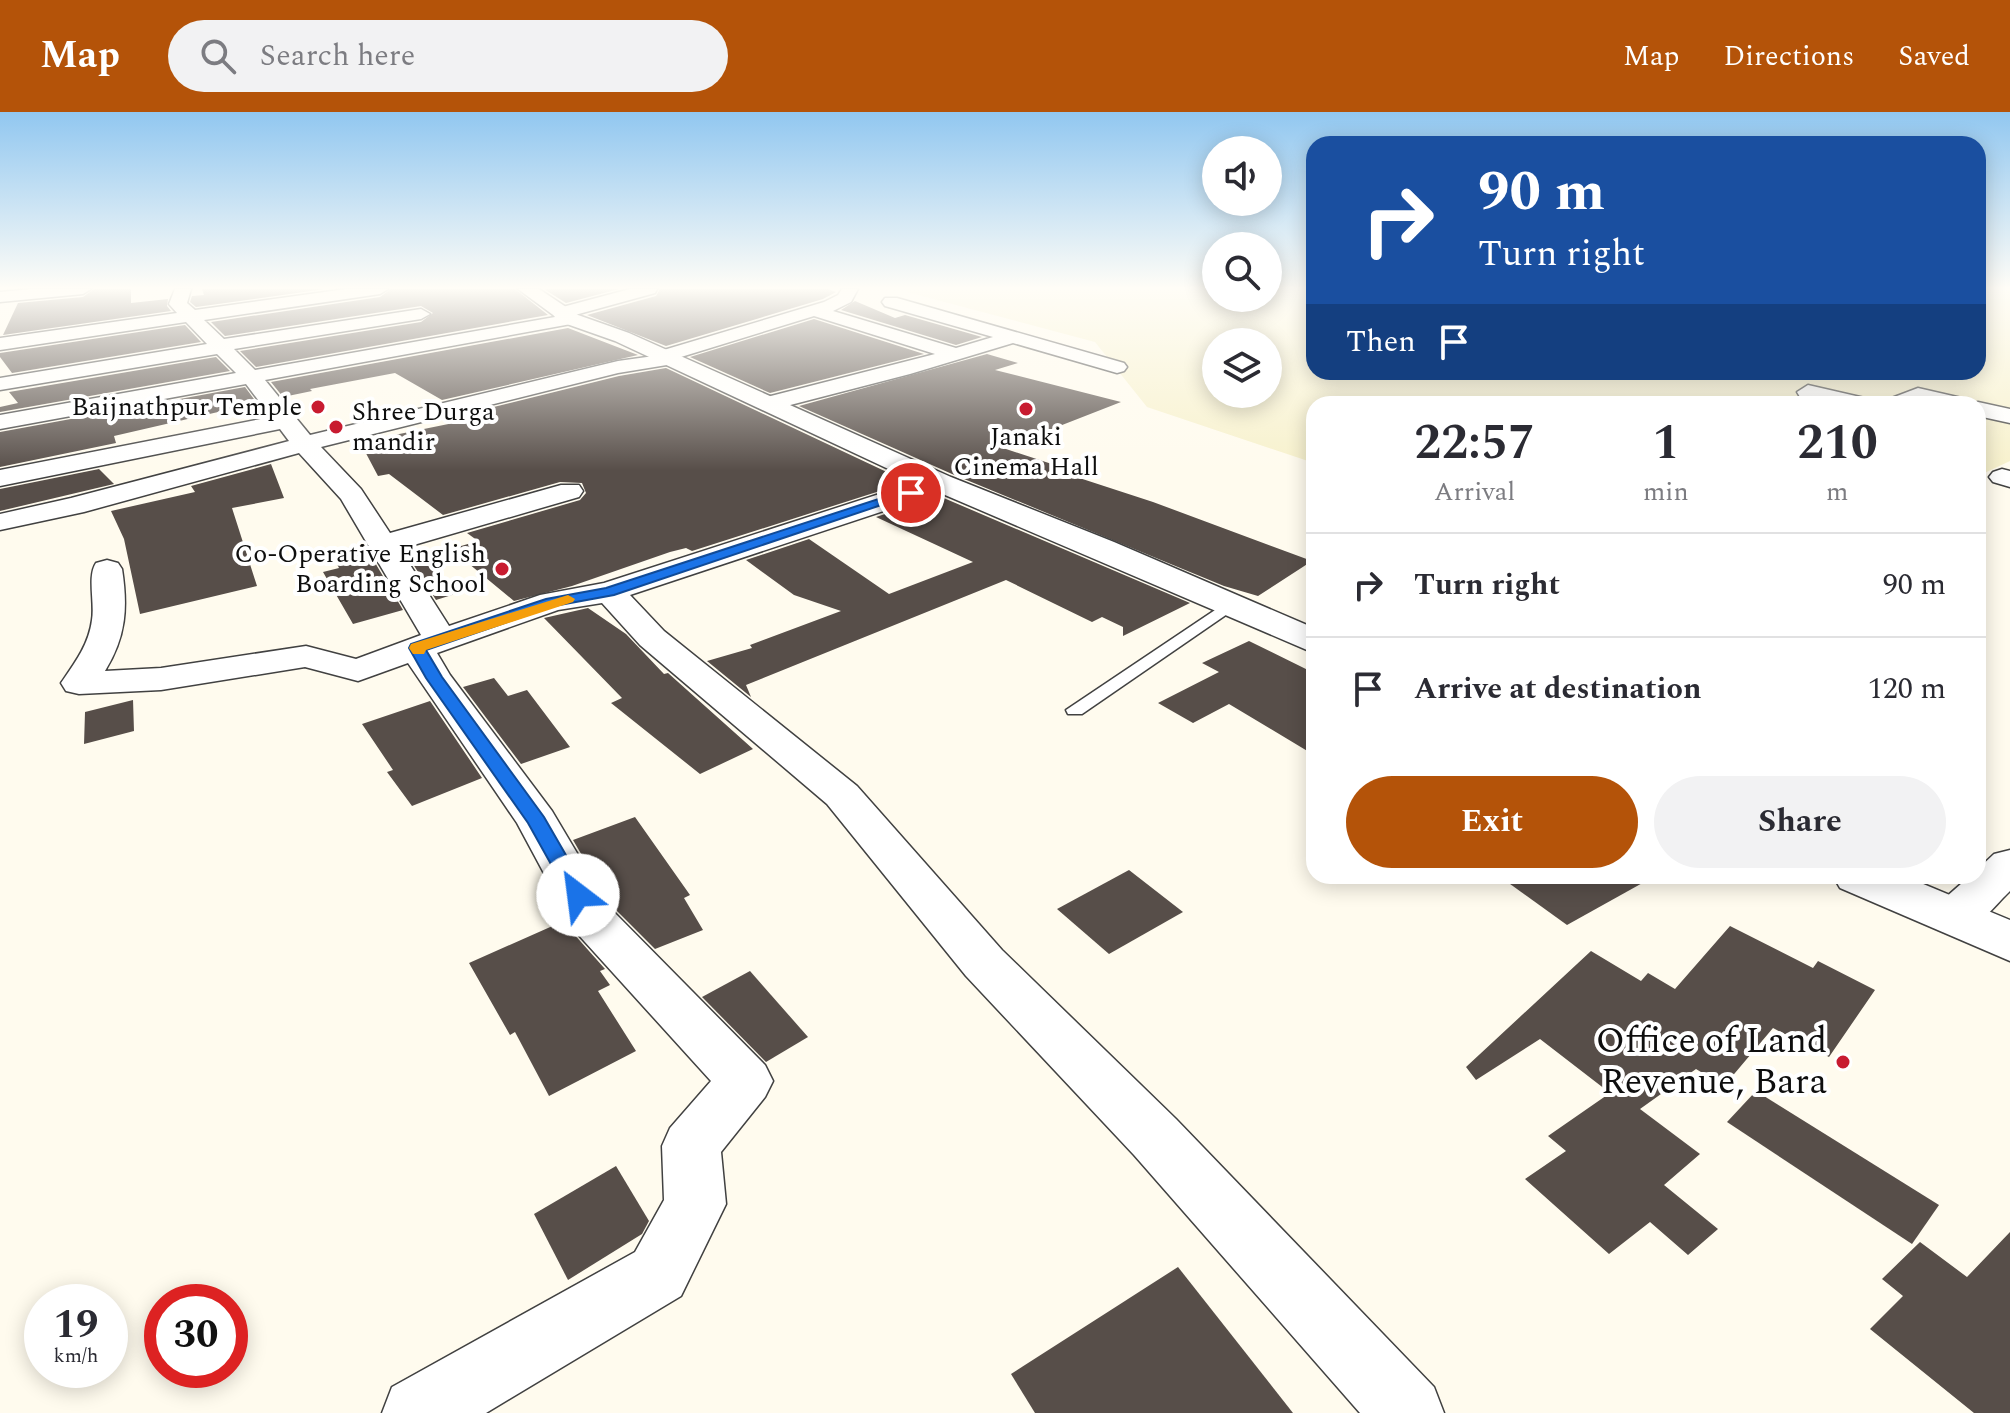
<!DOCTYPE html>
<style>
body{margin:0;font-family:Spectral,serif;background:#f2f2f3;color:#2b2b33;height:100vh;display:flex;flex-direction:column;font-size:30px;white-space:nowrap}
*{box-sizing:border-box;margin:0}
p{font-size:26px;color:#7c7c81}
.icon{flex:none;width:44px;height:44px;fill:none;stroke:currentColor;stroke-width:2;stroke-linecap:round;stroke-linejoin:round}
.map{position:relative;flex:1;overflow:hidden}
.drawer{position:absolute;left:1306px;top:284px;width:680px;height:488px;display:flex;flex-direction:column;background:#fff;border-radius:24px;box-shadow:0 4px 20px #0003}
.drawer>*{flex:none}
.banner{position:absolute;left:1306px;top:24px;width:680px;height:244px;border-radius:24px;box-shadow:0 4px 20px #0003;background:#1a4fa0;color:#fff;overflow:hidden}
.tools{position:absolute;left:1202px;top:24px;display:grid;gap:16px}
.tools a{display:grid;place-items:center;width:80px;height:80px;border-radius:50%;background:#fff;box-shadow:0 4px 20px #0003;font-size:40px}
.speed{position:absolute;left:24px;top:1172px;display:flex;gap:16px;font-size:40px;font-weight:700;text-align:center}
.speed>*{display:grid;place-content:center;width:104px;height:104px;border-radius:50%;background:#fff;box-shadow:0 4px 20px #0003;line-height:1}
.speed small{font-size:20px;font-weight:400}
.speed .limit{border:12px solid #d22;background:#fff;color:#111}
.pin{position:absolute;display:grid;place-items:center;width:68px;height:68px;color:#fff;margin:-34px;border:4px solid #fff;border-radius:50%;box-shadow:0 2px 8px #0007}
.me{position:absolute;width:88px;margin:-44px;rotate:330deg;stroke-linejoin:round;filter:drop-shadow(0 0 6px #0008)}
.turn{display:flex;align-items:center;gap:28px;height:168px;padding:0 40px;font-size:36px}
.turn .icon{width:104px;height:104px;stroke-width:2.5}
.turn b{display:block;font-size:56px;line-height:68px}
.then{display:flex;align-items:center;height:76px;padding:0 40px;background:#0003;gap:16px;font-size:30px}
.eta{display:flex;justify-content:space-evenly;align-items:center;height:136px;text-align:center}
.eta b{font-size:48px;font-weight:700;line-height:56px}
.button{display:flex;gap:16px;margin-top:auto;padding:16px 40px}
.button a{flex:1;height:92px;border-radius:48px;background:#b45309;color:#fff;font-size:32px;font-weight:700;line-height:92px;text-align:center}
.button a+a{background:#f2f2f3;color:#2b2b33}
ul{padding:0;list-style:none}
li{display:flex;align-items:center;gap:24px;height:104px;padding:0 40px;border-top:2px solid #e1e1e2}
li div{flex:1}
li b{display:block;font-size:30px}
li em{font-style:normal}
header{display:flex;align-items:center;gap:48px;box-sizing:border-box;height:112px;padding:0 40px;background:#b45309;color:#fff}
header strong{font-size:38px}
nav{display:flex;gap:44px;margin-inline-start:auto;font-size:28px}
.search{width:560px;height:72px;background:#f2f2f3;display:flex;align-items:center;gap:20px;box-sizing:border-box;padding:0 28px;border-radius:44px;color:#7c7c81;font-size:30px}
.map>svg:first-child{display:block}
</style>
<header>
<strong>Map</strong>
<div class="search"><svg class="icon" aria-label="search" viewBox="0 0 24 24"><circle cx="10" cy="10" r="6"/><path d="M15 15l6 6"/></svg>Search here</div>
<nav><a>Map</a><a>Directions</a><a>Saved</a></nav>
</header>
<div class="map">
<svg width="2010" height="1301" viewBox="0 0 2010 1301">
<rect width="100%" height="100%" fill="#fffbee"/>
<path fill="#f7f1cc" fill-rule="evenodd" d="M 909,177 L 1216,177 L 1216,186 L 1268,186 L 1268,177 L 1314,177 L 1314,260 L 1978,260 L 1978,177 L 2010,177 L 2010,349 L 1978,364 L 1978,292 L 1314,292 L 1314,351 L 1147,295 L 1095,230 L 907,180 ZM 1216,230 L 1268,230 L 1268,282 L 1216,282 Z"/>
<g fill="#574e49">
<path d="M 94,177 L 131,177 L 131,191 L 168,187 L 167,194 L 171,199 L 3,223 L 18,191 L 83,185 Z"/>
<path d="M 202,177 L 325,177 L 196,195 L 190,190 L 192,184 L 204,183 Z"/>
<path d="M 391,177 L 515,177 L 548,203 L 256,255 L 240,239 L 421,210 L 433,201 L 421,194 L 225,224 L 211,210 L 380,185 Z"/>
<path d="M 544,177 L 619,177 L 566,191 Z"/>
<path d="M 660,177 L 828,177 L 836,180 L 823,187 L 666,234 L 587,203 L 656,184 Z"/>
<path d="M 855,189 L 895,206 L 905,203 L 982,225 L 956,233 L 841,198 Z"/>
<path d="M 814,207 L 924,242 L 770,281 L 690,245 Z"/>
<path d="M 185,213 L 201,230 L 12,261 L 0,245 L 0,241 Z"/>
<path d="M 568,216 L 638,243 L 442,288 L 395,261 L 310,277 L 312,279 L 283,285 L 271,270 Z"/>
<path d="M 987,242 L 1018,251 L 995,258 L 1121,290 L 1003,336 L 1067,357 L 1061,360 L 1153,390 L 1312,449 L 1258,484 L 1224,474 L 952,362 L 799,294 Z"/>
<path d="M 216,245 L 230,259 L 0,300 L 0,295 L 18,291 L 9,280 Z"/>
<path d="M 666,256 L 908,370 L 692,439 L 686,436 L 670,440 L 572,474 L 514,489 L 451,437 L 478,429 L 467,421 L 580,388 L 586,381 L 582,371 L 560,370 L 443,403 L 389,362 L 378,364 L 360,330 L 473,307 L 465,302 L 619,264 Z"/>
<path d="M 245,275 L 257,291 L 114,324 L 116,331 L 0,355 L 0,320 Z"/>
<path d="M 271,352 L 284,386 L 232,396 L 257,474 L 140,502 L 124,427 L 111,399 L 195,380 L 191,374 Z"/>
<path d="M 99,357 L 114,372 L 0,399 L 0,377 Z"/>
<path d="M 939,384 L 1190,491 L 1123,524 L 1123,515 L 1102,505 L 1092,510 L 1006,468 L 746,573 L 751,585 L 707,549 L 752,536 L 750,533 L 841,499 L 794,483 L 746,448 L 809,427 L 889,482 L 973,450 L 876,405 Z"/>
<path d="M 364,432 L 403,498 L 353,512 L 323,460 L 339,456 L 331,440 Z"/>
<path d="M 427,445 L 455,482 L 436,488 L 411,449 Z"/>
<path d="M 588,496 L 626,522 L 664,562 L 668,561 L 753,637 L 700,662 L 611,591 L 622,586 L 544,506 Z"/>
<path d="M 1249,529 L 1314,561 L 1314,643 L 1229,592 L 1193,611 L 1158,591 L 1219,560 L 1202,551 Z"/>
<path d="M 494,566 L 508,584 L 527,578 L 570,635 L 521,652 L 463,575 Z"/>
<path d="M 133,588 L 134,619 L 84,632 L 85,600 Z"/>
<path d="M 430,589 L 482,666 L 412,694 L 387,660 L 393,658 L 362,612 Z"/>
<path d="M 635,705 L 690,783 L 684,786 L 703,818 L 655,837 L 611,793 L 573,728 Z"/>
<path d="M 1129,758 L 1183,800 L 1109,842 L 1057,797 Z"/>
<path d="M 1499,764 L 1655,764 L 1567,813 Z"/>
<path d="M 566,808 L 573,821 L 605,857 L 600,859 L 610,873 L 598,879 L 636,939 L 549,984 L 515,920 L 510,923 L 469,851 Z"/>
<path d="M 1730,814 L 1813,856 L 1818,849 L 1875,878 L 1829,945 L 1773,916 L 1724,974 L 1696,957 L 1640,997 L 1700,1042 L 1664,1073 L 1718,1117 L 1688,1143 L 1650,1110 L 1609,1142 L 1525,1067 L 1566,1039 L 1548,1024 L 1610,981 L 1540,927 L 1476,968 L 1466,955 L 1591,839 L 1641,869 L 1648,861 L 1675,877 Z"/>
<path d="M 750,859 L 808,925 L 766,950 L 702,885 Z"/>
<path d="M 1756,979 L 1939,1093 L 1912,1132 L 1727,1010 Z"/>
<path d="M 616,1054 L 649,1109 L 642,1122 L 568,1168 L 534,1102 Z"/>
<path d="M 2010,1120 L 2010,1301 L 1974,1301 L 1870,1217 L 1903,1184 L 1882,1167 L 1920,1130 L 1967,1165 Z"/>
<path d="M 1178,1155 L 1293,1301 L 1035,1301 L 1011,1262 Z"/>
</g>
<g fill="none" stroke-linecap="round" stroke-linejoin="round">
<g stroke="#414141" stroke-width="3">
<path id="service" d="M 1230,488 L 1236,490 L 1236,496 L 1082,602 L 1068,602 L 1066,598 Z"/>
</g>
<g stroke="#414141" stroke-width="3">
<g id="minor">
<path d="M 31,177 L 91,177 L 83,182 L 0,190 L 0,180 Z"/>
<path d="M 175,177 L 191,177 L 187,191 L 195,198 L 346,177 L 388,177 L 380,182 L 204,208 L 224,227 L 421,197 L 430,202 L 421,207 L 234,237 L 255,258 L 555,205 L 552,201 L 555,197 L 630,177 L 657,177 L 655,181 L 575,203 L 580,207 L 571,212 L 265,268 L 310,323 L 618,249 L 654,244 L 657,240 L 824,190 L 838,183 L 842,177 L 858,177 L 851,190 L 833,199 L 956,236 L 993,225 L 885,194 L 882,190 L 885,186 L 897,186 L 1124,251 L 1127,255 L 1124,259 L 1117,261 L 1013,231 L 910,262 L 771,298 L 763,296 L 760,291 L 763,286 L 935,242 L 814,204 L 681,245 L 679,251 L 618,261 L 321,335 L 361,377 L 390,421 L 561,373 L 579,373 L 583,379 L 579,385 L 400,437 L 449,514 L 540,483 L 604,471 L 932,365 L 950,365 L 954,371 L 950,377 L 630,483 L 664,519 L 857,674 L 1002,838 L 1176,1007 L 1434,1275 L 1444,1301 L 1360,1301 L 1134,1043 L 966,864 L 827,692 L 640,533 L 602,491 L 558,498 L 437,541 L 450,563 L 552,699 L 609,795 L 765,953 L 773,969 L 765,985 L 721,1040 L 726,1092 L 681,1184 L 486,1301 L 382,1301 L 392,1275 L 635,1140 L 664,1088 L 662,1034 L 670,1016 L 711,969 L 575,819 L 517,711 L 408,551 L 358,569 L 305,555 L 161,578 L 79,582 L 66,579 L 61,571 C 75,551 89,532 92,508 C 95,491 87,464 96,451 L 107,448 L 118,451 L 122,457 C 128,496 126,525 105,559 L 161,556 L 306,534 L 356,547 L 421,523 L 341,387 L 299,341 L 84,400 L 0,418 L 0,402 L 71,386 L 289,329 L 280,317 L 0,374 L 0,358 L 271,305 L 246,272 L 0,317 L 0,303 L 236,261 L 217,242 L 0,278 L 0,266 L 207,232 L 186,210 L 0,238 L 0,226 L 177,201 L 169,192 Z"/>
<path d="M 1808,273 L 1869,287 L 1872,292 L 1832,292 L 1800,285 L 1797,280 Z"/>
<path d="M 1918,276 L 1966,287 L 1969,292 L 1886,292 L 1889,287 Z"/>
<path d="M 1978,290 L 2010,297 L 2010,311 L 1978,304 L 1978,292 L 1971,292 Z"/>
<path d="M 2002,357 L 2010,359 L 2010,375 L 1993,370 L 1989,365 L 1993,360 Z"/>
<path d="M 2010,738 L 2010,779 C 1986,802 1973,827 1937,817 L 1930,805 L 1937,793 L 1970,764 L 1978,764 L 1978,757 L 1994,742 Z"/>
</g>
</g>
<g stroke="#414141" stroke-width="3">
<g id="tertiary">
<path d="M 518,177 L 539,177 L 578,203 L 629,221 L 951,365 L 1114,430 L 1314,516 L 1314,541 L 931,377 L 615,229 L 564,211 Z"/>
<path d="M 1833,764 L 1904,764 L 2010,808 L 2010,849 L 1840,776 Z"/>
</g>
</g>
<use href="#service" fill="#fff" fill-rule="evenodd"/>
<use href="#minor" fill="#fff" fill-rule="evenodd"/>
<use href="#tertiary" fill="#fff" fill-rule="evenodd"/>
</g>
<linearGradient id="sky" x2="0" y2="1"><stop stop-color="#91c7f0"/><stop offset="0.49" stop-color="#fffdf7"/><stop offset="1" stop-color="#fffdf7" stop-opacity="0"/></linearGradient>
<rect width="2010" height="359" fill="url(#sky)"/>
<path fill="#1a73e8" stroke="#114b97" stroke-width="2" d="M 906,378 L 917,381 L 614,483 L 554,494 L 426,538 L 442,565 L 544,705 L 589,783 L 586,788 L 571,788 L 528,711 L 426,566 L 409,536 L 411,532 L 546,487 L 606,476 Z"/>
<path fill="#f59e0b" d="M 568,483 L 575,487 L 573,490 L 426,538 L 424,542 L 413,542 L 409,536 L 411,532 Z"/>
<g fill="#c81b30" stroke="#fff" stroke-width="3">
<circle cx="318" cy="295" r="8"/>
<circle cx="1026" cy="297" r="8"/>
<circle cx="336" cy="315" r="8"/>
<circle cx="502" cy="457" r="8"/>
<circle cx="1843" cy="950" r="8"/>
</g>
<g text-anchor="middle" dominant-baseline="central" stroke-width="8" stroke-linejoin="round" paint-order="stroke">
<g font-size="26" fill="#0e0e0e" stroke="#fff" text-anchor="end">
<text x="302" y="295">Baijnathpur Temple</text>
<text x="352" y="300" text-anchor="start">Shree Durga<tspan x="352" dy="30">mandir</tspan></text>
<text x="1026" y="325" text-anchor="middle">Janaki<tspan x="1026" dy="30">Cinema Hall</tspan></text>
<text x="486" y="442">Co-Operative English<tspan x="486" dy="30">Boarding School</tspan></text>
</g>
<g font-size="36" fill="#0e0e0e" stroke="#fff" text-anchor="end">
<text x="1827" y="929">Office of Land<tspan x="1827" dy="41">Revenue, Bara</tspan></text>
</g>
</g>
</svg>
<div class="tools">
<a><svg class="icon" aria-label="sound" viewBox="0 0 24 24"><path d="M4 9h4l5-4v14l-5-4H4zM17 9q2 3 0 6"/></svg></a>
<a><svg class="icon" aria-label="search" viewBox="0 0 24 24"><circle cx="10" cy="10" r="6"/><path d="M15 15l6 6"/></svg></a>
<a><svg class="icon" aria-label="layers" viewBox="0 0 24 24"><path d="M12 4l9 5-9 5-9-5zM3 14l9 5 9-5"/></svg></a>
</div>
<div class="speed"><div>19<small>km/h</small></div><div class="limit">30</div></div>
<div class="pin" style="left:911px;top:381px;background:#d93025"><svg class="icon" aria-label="arrive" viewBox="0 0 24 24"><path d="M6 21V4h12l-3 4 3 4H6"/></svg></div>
<svg class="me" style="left:578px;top:783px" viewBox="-20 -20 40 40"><circle r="19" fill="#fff"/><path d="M0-13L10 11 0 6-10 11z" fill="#1a73e8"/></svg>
<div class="banner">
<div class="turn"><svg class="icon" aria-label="right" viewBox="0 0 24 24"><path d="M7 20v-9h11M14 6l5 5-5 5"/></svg><div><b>90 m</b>Turn right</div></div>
<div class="then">Then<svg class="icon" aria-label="arrive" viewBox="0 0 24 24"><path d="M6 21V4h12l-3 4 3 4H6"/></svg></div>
</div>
<section class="drawer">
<div class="eta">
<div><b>22:57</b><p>Arrival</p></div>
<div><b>1</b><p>min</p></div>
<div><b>210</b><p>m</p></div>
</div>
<ul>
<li><svg class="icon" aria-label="right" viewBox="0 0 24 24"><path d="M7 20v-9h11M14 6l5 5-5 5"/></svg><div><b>Turn right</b></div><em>90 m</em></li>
<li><svg class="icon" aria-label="arrive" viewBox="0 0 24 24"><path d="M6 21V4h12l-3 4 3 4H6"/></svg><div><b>Arrive at destination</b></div><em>120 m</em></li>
</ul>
<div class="button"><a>Exit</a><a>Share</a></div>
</section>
</div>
